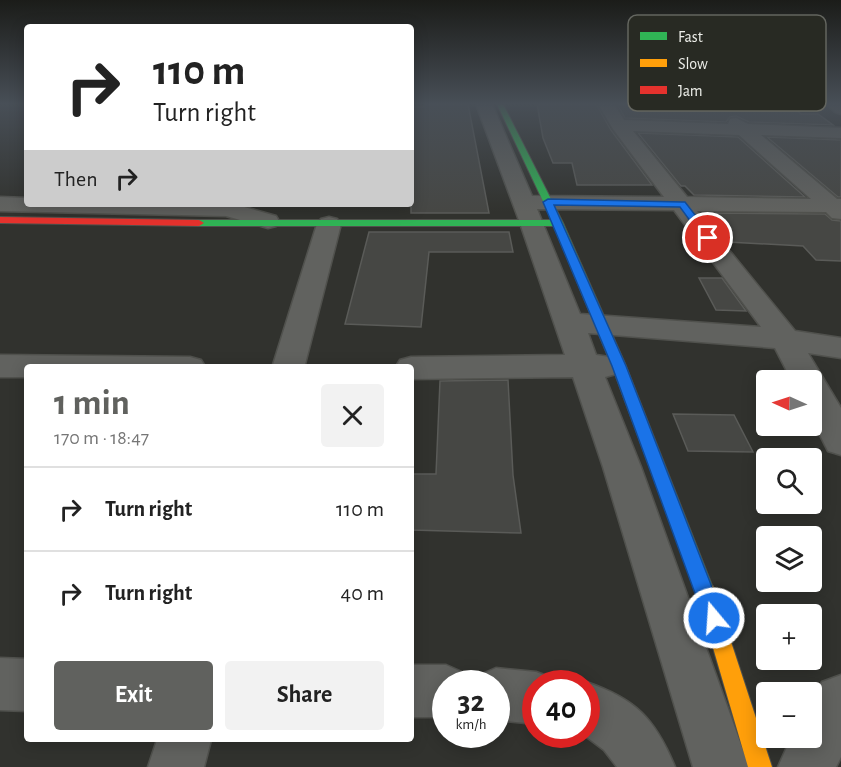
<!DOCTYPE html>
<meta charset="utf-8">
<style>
body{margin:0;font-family:"Alegreya Sans",sans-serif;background:#f2f2f2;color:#222;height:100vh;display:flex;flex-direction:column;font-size:22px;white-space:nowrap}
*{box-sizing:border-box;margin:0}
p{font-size:20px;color:#767676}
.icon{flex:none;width:33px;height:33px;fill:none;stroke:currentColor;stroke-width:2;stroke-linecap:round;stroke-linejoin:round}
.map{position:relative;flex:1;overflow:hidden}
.details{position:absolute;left:24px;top:364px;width:390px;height:378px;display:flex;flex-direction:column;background:#fff;border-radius:6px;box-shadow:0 3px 15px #0003}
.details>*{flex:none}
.guide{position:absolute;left:24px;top:24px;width:390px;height:183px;border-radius:6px;box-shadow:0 3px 15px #0003;background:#fff;color:#222;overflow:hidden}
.needle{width:39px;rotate:273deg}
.tools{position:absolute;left:756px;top:370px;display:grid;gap:12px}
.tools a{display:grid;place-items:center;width:66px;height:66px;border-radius:6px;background:#fff;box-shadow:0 3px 15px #0003;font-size:30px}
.speed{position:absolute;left:432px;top:670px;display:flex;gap:12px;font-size:30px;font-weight:700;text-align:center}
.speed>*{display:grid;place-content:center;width:78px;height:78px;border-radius:50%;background:#fff;box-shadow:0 3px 15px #0003;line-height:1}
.speed small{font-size:15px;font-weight:400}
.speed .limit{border:9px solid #d22;background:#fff;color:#111}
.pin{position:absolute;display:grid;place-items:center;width:51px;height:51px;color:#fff;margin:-26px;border:3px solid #fff;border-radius:50%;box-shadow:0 2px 6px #0007}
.me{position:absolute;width:66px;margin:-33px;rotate:342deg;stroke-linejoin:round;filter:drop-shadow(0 0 4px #0008)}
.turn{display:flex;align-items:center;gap:21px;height:126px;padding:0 30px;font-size:27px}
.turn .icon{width:78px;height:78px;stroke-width:2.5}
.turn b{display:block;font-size:42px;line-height:51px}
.then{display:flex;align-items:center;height:57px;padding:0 30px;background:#0003;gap:12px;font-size:22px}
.round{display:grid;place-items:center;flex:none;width:63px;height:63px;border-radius:6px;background:#f2f2f2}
.overview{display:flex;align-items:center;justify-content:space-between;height:102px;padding:0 30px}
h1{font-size:36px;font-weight:600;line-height:45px;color:#60615e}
.cta{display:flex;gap:12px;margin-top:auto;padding:12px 30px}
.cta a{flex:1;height:69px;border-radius:6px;background:#60615e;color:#fff;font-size:24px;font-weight:600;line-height:69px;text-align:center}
.cta a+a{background:#f2f2f2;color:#222}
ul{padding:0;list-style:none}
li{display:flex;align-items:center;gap:18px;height:84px;padding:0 30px;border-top:2px solid #e0e0e0}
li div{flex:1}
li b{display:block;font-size:22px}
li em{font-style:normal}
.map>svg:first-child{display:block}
</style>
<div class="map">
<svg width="841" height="767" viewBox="0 0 841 767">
<rect width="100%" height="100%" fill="#31322e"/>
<g fill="#464744" stroke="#5a5b58" stroke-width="1.5">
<path d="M 424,104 L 468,104 L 489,213 L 411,213 L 411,107 L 424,107 Z"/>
<path d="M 537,104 L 596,104 L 611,130 L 652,185 L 577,185 L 572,163 L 553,163 L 543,138 Z"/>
<path d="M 617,104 L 794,108 L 801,114 L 818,114 L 833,125 L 749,122 L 736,116 L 730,117 L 726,122 L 625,118 Z"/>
<path d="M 638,133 L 738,137 L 805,197 L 694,195 L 685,186 L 681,186 Z"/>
<path d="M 767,137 L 841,140 L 841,197 L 838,197 Z"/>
<path d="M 705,213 L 825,214 L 832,220 L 841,221 L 841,261 L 816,260 L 803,246 L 728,242 L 714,217 L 707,217 Z"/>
<path d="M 369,232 L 509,232 L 513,252 L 429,252 L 421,327 L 345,324 Z"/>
<path d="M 699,278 L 722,278 L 746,311 L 716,310 Z"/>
<path d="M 508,380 L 513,475 L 521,533 L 411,530 L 413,474 L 436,474 L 440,381 Z"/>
<path d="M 673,414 L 734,415 L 753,452 L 688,451 Z"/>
</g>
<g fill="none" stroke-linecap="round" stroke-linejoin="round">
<g stroke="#50514d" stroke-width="3">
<g id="street">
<path d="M 476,104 L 492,104 L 532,196 L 664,197 L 613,129 L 598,104 L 614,104 L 624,120 L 728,124 L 730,119 L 736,118 L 748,124 L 841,128 L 841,138 L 761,135 L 837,199 L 841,199 L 841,219 L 832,218 L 826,212 L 697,211 L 795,331 L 841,338 L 841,358 L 808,353 L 841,408 L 841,455 L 828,451 L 812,419 L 812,381 L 792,381 L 775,348 L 588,333 L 596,355 L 616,358 L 621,366 L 616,374 L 605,377 L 641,467 L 749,767 L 693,767 L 603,467 L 573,377 L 411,379 L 411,368 L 395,368 L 400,360 L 411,357 L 565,355 L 520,223 ZM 633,131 L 739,135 L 811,199 L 687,197 ZM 537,209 L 674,210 L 761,327 L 580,314 Z"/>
<path d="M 826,104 L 841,104 L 841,114 L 835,112 Z"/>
<path d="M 0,197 L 27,198 L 27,204 L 234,204 L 276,216 L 279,221 L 276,226 L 268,228 L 226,216 L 0,211 Z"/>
<path d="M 329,217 L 337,219 L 341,224 L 304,368 L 272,368 L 317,224 L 321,219 Z"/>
<path d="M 0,355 L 190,357 L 201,360 L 206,368 L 27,368 L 27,377 L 0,377 Z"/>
<path d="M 0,658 L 27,659 L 27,711 L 0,710 Z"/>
<path d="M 411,665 L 446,665 L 464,673 L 469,684 L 446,684 L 446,717 L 411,717 Z"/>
<path d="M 496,668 L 536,672 L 555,679 L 556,684 L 536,684 L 536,724 L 496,720 L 496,684 L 474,684 L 478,676 Z"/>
<path d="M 841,675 L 841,757 L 836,767 L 778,767 L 791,738 L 812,738 L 812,702 L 822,682 Z"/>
<path d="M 586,682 C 636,699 655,719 675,767 L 617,767 L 604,750 L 584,735 L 586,735 L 586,684 L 582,684 Z"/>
<path d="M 157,740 L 211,740 L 204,767 L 148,767 Z"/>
</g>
</g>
<g stroke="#50514d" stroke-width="2">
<path id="fast" d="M 497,104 L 503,104 L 563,223 L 626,366 L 715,593 L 713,600 L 706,602 L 699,600 L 612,366 L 554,226 L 199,226 L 194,223 L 199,220 L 552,220 Z"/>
</g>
<g stroke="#50514d" stroke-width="2">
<path id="slow" d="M 706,584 L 713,586 L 715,593 L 772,767 L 748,767 L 697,593 L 699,586 Z"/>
</g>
<g stroke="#50514d" stroke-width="2">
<path id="jam" d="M 0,217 L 199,220 L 204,223 L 199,226 L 0,223 Z"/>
</g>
<use href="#street" fill="#61625f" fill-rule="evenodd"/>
<use href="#fast" fill="#30b455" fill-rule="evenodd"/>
<use href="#slow" fill="#ff9f0a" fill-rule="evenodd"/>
<use href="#jam" fill="#e5322d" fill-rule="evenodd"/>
</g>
<linearGradient id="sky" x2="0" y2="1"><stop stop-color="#1b1c19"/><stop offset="0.49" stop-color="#484f57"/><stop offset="1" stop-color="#484f57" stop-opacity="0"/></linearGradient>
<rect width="841" height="212" fill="url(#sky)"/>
<path fill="#1a73e8" stroke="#114b97" stroke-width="1.5" d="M 548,199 L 682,202 L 685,202 L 713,238 L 704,240 L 680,207 L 554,205 L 626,366 L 724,618 L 721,625 L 714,628 L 707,625 L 704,618 L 612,366 L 543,202 Z"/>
<rect x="628" y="15" width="198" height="96" rx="9" fill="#282a23" stroke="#63655f" stroke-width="1.5"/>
<rect x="640" y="32" width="27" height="8" fill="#30b455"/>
<rect x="640" y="59" width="27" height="8" fill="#ff9f0a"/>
<rect x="640" y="86" width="27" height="8" fill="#e5322d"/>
<g font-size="16" fill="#eeefea">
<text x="678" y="42">Fast</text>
<text x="678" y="69">Slow</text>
<text x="678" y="96">Jam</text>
</g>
</svg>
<div class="tools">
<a><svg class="needle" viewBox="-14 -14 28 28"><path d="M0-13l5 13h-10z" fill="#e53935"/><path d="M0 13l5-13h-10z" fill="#767676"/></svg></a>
<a><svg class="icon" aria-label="search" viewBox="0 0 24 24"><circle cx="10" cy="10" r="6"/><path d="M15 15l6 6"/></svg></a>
<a><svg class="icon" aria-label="layers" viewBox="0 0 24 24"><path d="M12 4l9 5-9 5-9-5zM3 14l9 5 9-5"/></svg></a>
<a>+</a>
<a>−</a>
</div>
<div class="speed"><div>32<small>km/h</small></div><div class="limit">40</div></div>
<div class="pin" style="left:708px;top:238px;background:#d93025"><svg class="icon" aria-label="arrive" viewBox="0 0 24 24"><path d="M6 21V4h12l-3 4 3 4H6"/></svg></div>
<svg class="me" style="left:714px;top:618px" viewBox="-20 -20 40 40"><circle r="17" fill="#1a73e8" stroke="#fff" stroke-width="3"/><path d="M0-11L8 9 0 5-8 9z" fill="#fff"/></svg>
<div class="guide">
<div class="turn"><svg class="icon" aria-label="right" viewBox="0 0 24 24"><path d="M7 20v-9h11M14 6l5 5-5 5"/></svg><div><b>110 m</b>Turn right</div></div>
<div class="then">Then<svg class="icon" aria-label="right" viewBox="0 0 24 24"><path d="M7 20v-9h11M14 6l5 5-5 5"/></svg></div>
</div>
<section class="details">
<div class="overview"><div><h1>1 min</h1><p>170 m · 18:47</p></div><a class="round"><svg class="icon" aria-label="close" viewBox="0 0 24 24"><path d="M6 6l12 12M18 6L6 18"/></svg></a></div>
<ul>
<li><svg class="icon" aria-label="right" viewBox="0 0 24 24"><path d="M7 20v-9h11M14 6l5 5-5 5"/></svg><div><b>Turn right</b></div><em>110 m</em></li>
<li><svg class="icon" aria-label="right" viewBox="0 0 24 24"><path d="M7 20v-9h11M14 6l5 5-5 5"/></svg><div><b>Turn right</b></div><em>40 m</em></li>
</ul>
<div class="cta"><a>Exit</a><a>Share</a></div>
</section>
</div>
